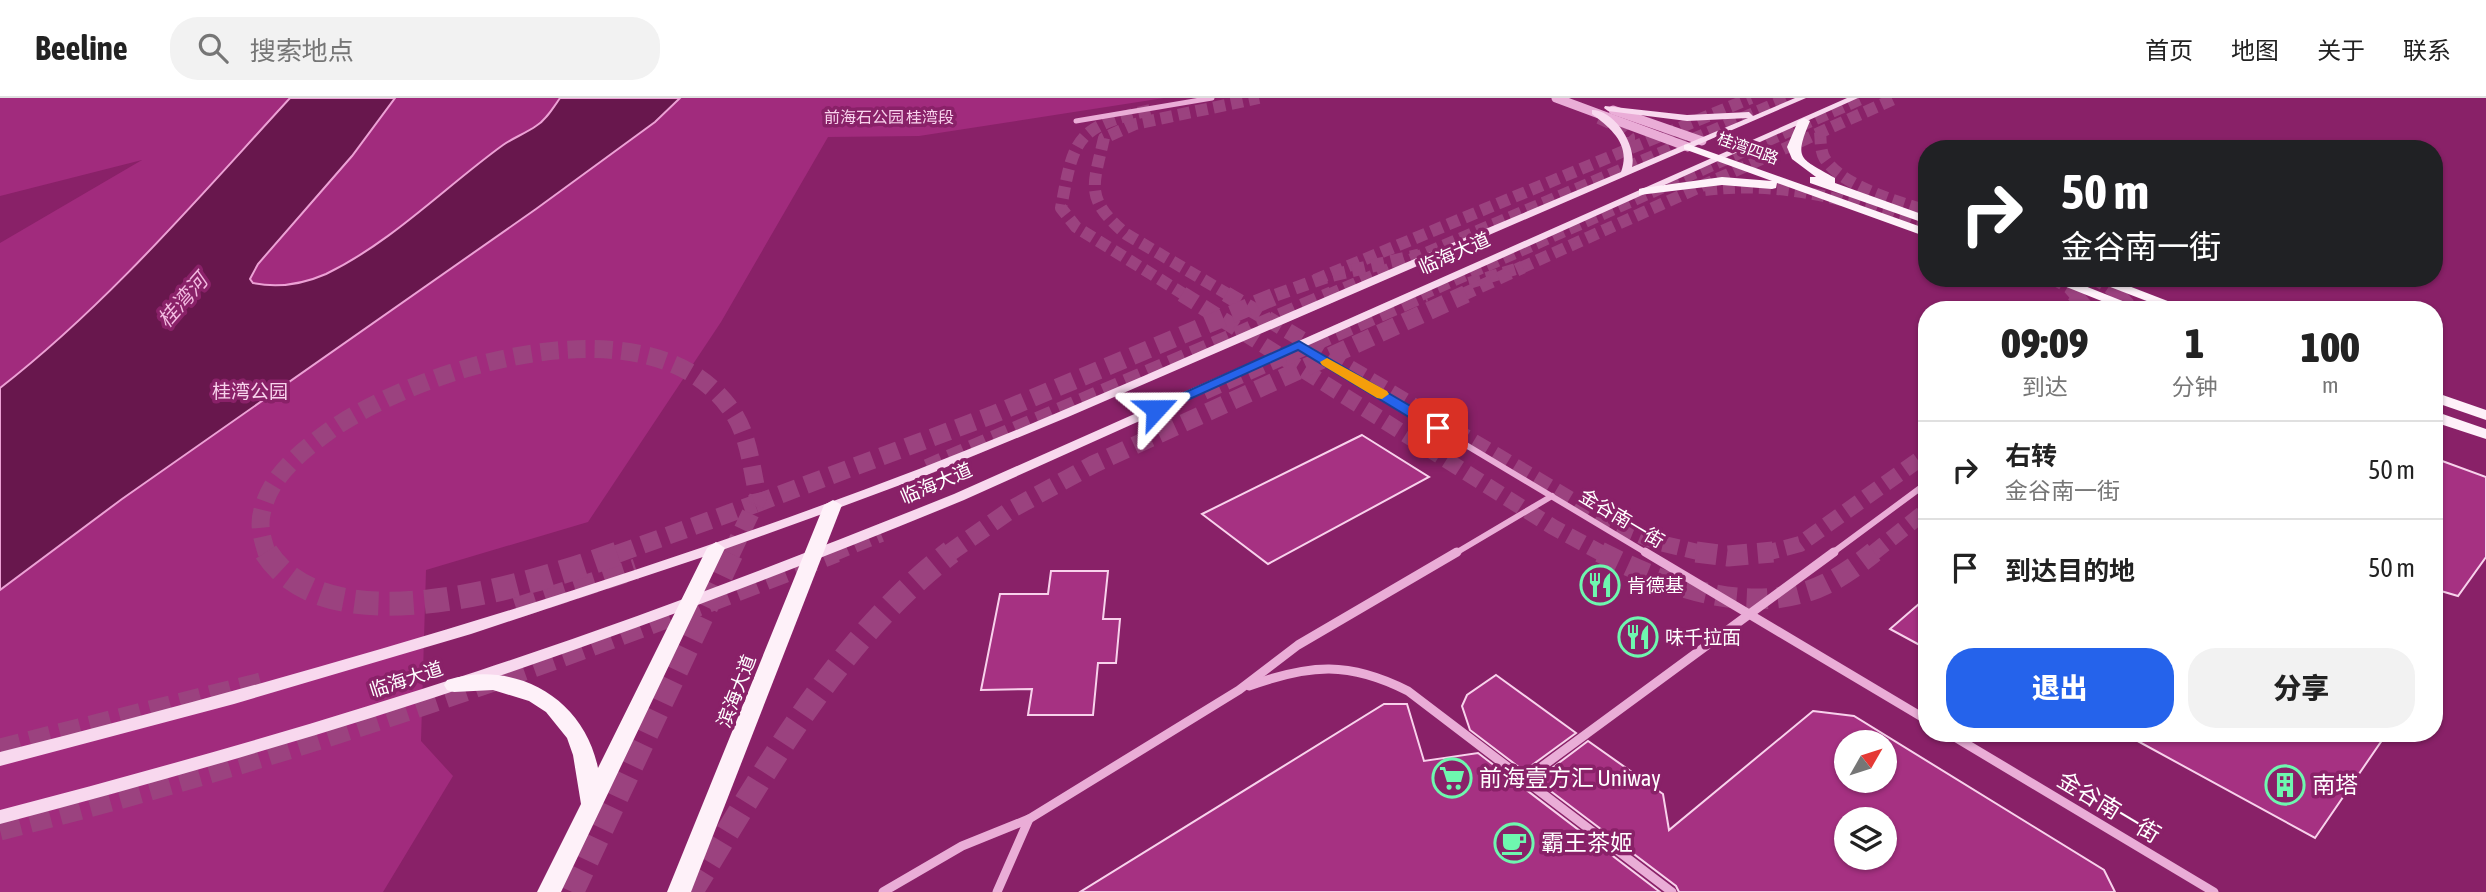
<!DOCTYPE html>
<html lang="zh">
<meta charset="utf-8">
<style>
body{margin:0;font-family:"Asap Condensed","Noto Sans SC",sans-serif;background:#f2f2f2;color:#222;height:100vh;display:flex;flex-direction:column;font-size:26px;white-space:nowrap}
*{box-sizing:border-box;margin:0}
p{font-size:23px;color:#767676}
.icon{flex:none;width:38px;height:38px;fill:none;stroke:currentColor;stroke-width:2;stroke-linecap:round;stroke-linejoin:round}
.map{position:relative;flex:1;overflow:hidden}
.side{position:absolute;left:1918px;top:203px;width:525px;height:441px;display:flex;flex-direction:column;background:#fff;border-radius:28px;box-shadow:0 2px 5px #0004}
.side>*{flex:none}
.hud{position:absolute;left:1918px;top:42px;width:525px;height:147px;border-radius:28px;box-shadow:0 2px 5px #0004;background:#202124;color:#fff;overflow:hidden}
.needle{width:46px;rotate:51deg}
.buttons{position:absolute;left:1834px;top:632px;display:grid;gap:14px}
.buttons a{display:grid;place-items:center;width:63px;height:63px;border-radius:50%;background:#fff;box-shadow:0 2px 5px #0004;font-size:35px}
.pin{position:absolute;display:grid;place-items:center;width:60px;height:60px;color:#fff;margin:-30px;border-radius:14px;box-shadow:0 4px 10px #0006}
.me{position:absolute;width:77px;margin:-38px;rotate:66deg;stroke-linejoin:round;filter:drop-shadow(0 0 5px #0008)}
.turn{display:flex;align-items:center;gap:24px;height:147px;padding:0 28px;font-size:32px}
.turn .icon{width:91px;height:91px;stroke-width:2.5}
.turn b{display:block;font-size:49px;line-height:60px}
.eta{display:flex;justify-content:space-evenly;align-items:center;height:119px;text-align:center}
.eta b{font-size:42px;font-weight:800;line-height:49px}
.cta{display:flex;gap:14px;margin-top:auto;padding:14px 28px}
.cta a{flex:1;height:80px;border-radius:28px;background:#2563eb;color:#fff;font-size:28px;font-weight:800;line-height:80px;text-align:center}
.cta a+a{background:#f2f2f2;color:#222}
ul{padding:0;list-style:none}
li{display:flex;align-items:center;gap:21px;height:98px;padding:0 28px;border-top:2px solid #e0e0e0}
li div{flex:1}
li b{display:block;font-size:26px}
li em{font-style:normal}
header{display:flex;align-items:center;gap:42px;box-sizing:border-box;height:98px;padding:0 35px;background:#fff;border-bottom:2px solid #e0e0e0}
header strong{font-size:33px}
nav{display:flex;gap:38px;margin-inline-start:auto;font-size:24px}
.search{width:490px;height:63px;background:#f2f2f2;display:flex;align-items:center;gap:18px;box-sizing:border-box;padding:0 24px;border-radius:28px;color:#767676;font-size:26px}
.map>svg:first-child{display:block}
</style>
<header>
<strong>Beeline</strong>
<div class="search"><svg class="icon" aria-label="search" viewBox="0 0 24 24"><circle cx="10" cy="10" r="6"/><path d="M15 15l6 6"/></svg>搜索地点</div>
<nav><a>首页</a><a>地图</a><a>关于</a><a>联系</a></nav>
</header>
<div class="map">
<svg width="2486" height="794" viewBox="0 0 2486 794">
<rect width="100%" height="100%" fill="#892168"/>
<path fill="#a12b7d" d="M 0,0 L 1164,0 L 919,38 L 828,39 L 721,224 L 588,424 L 426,472 L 421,643 L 453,678 L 383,794 L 0,794 L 0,145 L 142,62 L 0,98 Z"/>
<path fill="#68174d" stroke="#eca1d5" stroke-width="2" d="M 290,0 L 395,0 L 352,58 L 258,166 L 250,181 L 253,185 C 277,190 303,186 326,176 C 392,144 445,89 503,47 C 513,40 526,35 536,28 C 546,22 553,10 560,0 L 680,0 L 655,24 L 536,111 L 122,401 L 0,492 L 0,290 C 108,206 198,100 290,0 Z"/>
<g fill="#a63182" stroke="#f8d2ec" stroke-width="2" fill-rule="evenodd">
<path d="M 1362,337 L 1429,379 L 1268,466 L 1202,416 Z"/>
<path d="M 2434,360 L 2486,379 L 2486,459 L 2458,498 L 2434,491 Z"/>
<path d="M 1051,473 L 1108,473 L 1103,521 L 1120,521 L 1116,565 L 1098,565 L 1093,617 L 1028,617 L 1032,591 L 981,592 L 1000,496 L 1048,496 Z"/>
<path d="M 1927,499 L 1927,551 L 1890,531 Z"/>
<path d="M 1496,577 L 1576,635 L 1524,673 L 1470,632 L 1462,608 L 1467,597 Z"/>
<path d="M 1384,606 L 1407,606 L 1424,663 L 1478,655 L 1660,794 L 1080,794 Z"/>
<path d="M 1813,613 L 1854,618 L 2104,772 L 2115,794 L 1679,794 L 1676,788 L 1536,682 L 1588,643 L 1663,696 L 1669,732 ZM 1846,644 L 1885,644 L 1885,682 L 1846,682 ZM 1846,721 L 1885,721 L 1885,760 L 1846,760 Z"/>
<path d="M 2123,635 L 2387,635 L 2315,740 Z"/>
</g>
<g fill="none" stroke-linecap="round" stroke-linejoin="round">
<g stroke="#9b427f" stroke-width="12" stroke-dasharray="12 6" stroke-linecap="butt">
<path d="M 1150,12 C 1077,29 1074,38 1061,110 L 1076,129 L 1185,197"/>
<path d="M 1599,20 L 1621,30 L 1629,39 L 1629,47 L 1621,55"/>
<path d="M 1820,34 C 1821,43 1820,53 1825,61 C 1843,89 1897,103 1927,113"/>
<path d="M 1705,92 C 1784,82 1854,103 1927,129"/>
<path d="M 2052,180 L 2069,190 L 2075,197"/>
<path d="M 2093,180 L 2119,197"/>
<path d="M 1315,182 L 1751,0"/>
<path d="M 1469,185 L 1523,169 L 1896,0"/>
<path d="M 1229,197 L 1126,136 C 1084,100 1093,89 1104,40 L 1135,26 L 1259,0"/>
<path d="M 1328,197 L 1789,0"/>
<path d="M 1421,197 L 1863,0"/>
</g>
<g stroke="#9b427f" stroke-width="16" stroke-dasharray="16 8" stroke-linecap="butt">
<path d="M 1182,196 L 1553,429 L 1603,456"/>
<path d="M 1226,196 L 1610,425 L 1656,444 L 1706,456"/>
<path d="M 2074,196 L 2088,212"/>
<path d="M 2117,196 L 2132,212"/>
<path d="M 1204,294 L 1425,196"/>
<path d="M 927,369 L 1332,196"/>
<path d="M 832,456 L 881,436"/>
<path d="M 1762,456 L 1800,446 L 1927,356"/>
<path d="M 1872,456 L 1927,412"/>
</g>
<g stroke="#9b427f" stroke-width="21" stroke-dasharray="21 10" stroke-linecap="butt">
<path d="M 1600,454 C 1662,485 1735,515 1805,494 C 1830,487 1854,470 1874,454"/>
<path d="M 1696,454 L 1728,458 L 1773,454"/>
<path d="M 516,510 L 636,471"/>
<path d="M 0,651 L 261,585"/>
<path d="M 0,732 C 286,661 563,563 836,454"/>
</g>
<g stroke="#9b427f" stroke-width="13" stroke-dasharray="13 7" stroke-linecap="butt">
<path d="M 1276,197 L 1329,178 L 1419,157"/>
<path d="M 1462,197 L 1523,169"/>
</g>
<g stroke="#9b427f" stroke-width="18" stroke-dasharray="18 9" stroke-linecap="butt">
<path d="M 755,406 L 992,317 L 1280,196"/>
<path d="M 267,456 C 263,442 258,429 262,414 C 270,377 303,352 332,331 C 425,268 647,199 729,309 C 749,334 751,369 758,399 L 755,406"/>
<path d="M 617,456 L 755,406"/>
<path d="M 731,456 L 755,406"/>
<path d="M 948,456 L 1012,411 L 1094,366 L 1466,196"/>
</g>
<g stroke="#9b427f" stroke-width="24" stroke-dasharray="24 11" stroke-linecap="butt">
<path d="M 266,454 C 329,553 535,485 622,454"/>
<path d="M 572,794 L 732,454"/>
<path d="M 691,794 C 765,674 837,541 951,454"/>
</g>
<path stroke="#eaadd7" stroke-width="5" d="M 1076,23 L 1212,0"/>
<g stroke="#eaadd7" stroke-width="6">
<path d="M 1299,247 L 1648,456"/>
<path d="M 1454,456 L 1552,398"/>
<path d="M 1831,456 L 1927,385"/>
</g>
<g stroke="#eaadd7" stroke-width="9">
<path d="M 1645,454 L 1927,622"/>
<path d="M 1249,588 C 1310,566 1349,563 1408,593 L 1672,794"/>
<path d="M 1948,635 L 2214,794"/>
<path d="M 1525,681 L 1834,454"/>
<path d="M 883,794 L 962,748 L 1029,721 L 1239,592 L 1298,547 L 1457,454"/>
<path d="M 997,794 L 1029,721"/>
</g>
<g stroke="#eaadd7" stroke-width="9">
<path d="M 1556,0 L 1688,49"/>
<path d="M 1613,12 L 1702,43"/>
</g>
<g fill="#f8d8ee" fill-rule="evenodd">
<path d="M 1795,0 L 1806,0 L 1068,319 L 927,377 L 814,419 L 700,460 L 471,536 L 234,606 L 0,668 L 0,654 C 311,576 619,486 919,371 C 1043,323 1164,269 1286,216 C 1397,168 1509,121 1621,74 C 1631,47 1612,31 1592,16 L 1592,12 C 1615,12 1637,48 1632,69 L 1748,20 L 1687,23 L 1608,13 L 1604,10 L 1605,8 L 1687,17 L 1749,14 L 1753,18 Z"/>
<path d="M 1847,0 L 1858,0 L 964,402 C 809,466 652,526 493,580 C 331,635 166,682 0,726 L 0,712 C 161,670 320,625 478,573 C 639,520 797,459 954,396 Z"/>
</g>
<g fill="#fef1f9" fill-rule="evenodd">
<path d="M 1804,20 L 1810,23 C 1793,63 1801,60 1835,80 L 1835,85 L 1927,118 L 1927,126 L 1810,85 L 1810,79 L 1816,79 L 1792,61 L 1787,49 L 1798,23 Z"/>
<path d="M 1688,46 L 1927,131 L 1927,139 L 1777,85 L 1776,90 L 1772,91 L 1722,87 L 1639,97 L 1639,91 L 1643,90 L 1722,79 L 1772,83 L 1684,51 L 1684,47 Z"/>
<path d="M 2044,180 L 2065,180 L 2145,212 L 2124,212 Z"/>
<path d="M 2087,180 L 2108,180 L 2191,212 L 2170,212 Z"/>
<path d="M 2434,294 L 2486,312 L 2486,322 L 2434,304 Z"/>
<path d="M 2434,313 L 2486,331 L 2486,341 L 2434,324 Z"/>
<path d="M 833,402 L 842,407 L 691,794 L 667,794 L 824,407 Z"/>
<path d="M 716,444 L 725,450 L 561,794 L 537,794 L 581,706 L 573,657 L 567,640 L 546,614 L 529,603 L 493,592 L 454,594 L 447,592 L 444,587 L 447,582 C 515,561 584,600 598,670 L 707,450 Z"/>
</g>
</g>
<path fill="#2563eb" stroke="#184099" stroke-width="2" d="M 1299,243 L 1443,327 L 1445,330 L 1443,333 L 1432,333 L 1298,252 L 1161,314 L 1156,315 L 1148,311 Z"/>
<path fill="#f59e0b" d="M 1327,260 L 1387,293 L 1389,296 L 1382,301 L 1377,300 L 1322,267 L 1320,264 Z"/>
<defs>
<g id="restaurant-ring" transform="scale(2.0125)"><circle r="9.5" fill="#892168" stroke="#6ef7af" stroke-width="1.5"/><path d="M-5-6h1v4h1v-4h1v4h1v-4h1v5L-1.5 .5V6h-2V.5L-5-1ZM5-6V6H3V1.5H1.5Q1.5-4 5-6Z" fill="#6ef7af"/></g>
<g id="supermarket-ring" transform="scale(2.0125)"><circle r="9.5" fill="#892168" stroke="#6ef7af" stroke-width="1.5"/><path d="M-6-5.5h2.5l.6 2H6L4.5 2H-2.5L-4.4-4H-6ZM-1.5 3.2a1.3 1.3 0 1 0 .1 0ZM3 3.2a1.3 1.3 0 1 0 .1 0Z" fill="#6ef7af"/></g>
<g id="building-ring" transform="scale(2.0125)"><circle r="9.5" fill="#892168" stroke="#6ef7af" stroke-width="1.5"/><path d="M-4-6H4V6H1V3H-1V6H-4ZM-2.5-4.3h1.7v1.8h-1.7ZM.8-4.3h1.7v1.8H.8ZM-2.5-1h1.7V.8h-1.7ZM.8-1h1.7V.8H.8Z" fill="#6ef7af"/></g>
<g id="cafe-ring" transform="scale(2.0125)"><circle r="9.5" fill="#892168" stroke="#6ef7af" stroke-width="1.5"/><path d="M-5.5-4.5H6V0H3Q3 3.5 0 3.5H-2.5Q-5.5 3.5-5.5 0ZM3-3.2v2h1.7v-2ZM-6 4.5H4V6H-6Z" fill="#6ef7af"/></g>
</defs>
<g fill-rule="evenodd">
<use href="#restaurant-ring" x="1600" y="487"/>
<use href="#restaurant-ring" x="1638" y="539"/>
<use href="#supermarket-ring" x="1452" y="680"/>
<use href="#building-ring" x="2285" y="687"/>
<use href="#cafe-ring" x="1514" y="745"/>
</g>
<g text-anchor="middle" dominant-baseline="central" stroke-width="7" stroke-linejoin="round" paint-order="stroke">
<g font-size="16" fill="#f8d2ec" stroke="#892168">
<text x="889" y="19">前海石公园 桂湾段</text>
</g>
<g font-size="16" fill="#fff" stroke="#892168">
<text transform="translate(1748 50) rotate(20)">桂湾四路</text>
</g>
<g font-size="19" fill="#fff" stroke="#892168">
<text transform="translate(1454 155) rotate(-24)">临海大道</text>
<text transform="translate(936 385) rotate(-23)">临海大道</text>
<text transform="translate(1622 420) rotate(31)">金谷南一街</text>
<text transform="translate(406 581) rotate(-18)">临海大道</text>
<text transform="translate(736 593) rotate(-69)">滨海大道</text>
</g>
<g font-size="19" fill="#f8d2ec" stroke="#892168">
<text x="250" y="293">桂湾公园</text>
</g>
<g font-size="19" fill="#fff" stroke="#892168" text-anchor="start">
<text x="1627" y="487">肯德基</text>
<text x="1665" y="539">味千拉面</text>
</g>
<g font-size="21" font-style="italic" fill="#f2b9e0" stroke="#892168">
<text transform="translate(182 202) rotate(-49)">桂湾河</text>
</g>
<g font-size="23" fill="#fff" stroke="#892168" text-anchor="start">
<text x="1479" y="680">前海壹方汇 Uniway</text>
<text x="2312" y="687">南塔</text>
<text x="1541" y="745">霸王茶姬</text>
</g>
<g font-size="23" fill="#fff" stroke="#892168">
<text transform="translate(2109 709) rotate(31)">金谷南一街</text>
</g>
</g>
</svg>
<div class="buttons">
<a><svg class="needle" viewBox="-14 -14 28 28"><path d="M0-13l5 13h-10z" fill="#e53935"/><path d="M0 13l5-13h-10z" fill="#767676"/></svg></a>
<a><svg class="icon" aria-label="layers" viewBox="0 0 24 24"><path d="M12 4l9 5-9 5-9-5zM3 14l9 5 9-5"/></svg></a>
</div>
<div class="pin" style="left:1438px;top:330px;background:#d93025"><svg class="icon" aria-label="arrive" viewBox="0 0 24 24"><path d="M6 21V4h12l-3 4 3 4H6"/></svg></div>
<svg class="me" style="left:1156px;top:311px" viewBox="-20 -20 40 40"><path d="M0-17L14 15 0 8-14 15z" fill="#2563eb" stroke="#fff" stroke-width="4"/></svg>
<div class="hud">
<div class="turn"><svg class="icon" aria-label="right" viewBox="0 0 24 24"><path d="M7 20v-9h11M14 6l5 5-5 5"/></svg><div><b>50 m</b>金谷南一街</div></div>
</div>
<section class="side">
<div class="eta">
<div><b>09:09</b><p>到达</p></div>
<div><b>1</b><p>分钟</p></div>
<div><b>100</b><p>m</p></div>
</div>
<ul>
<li><svg class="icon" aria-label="right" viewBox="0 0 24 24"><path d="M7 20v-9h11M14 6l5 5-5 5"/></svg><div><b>右转</b><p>金谷南一街</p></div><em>50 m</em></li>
<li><svg class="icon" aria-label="arrive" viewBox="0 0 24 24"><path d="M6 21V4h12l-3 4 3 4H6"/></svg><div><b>到达目的地</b></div><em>50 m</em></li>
</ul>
<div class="cta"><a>退出</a><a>分享</a></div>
</section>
</div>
